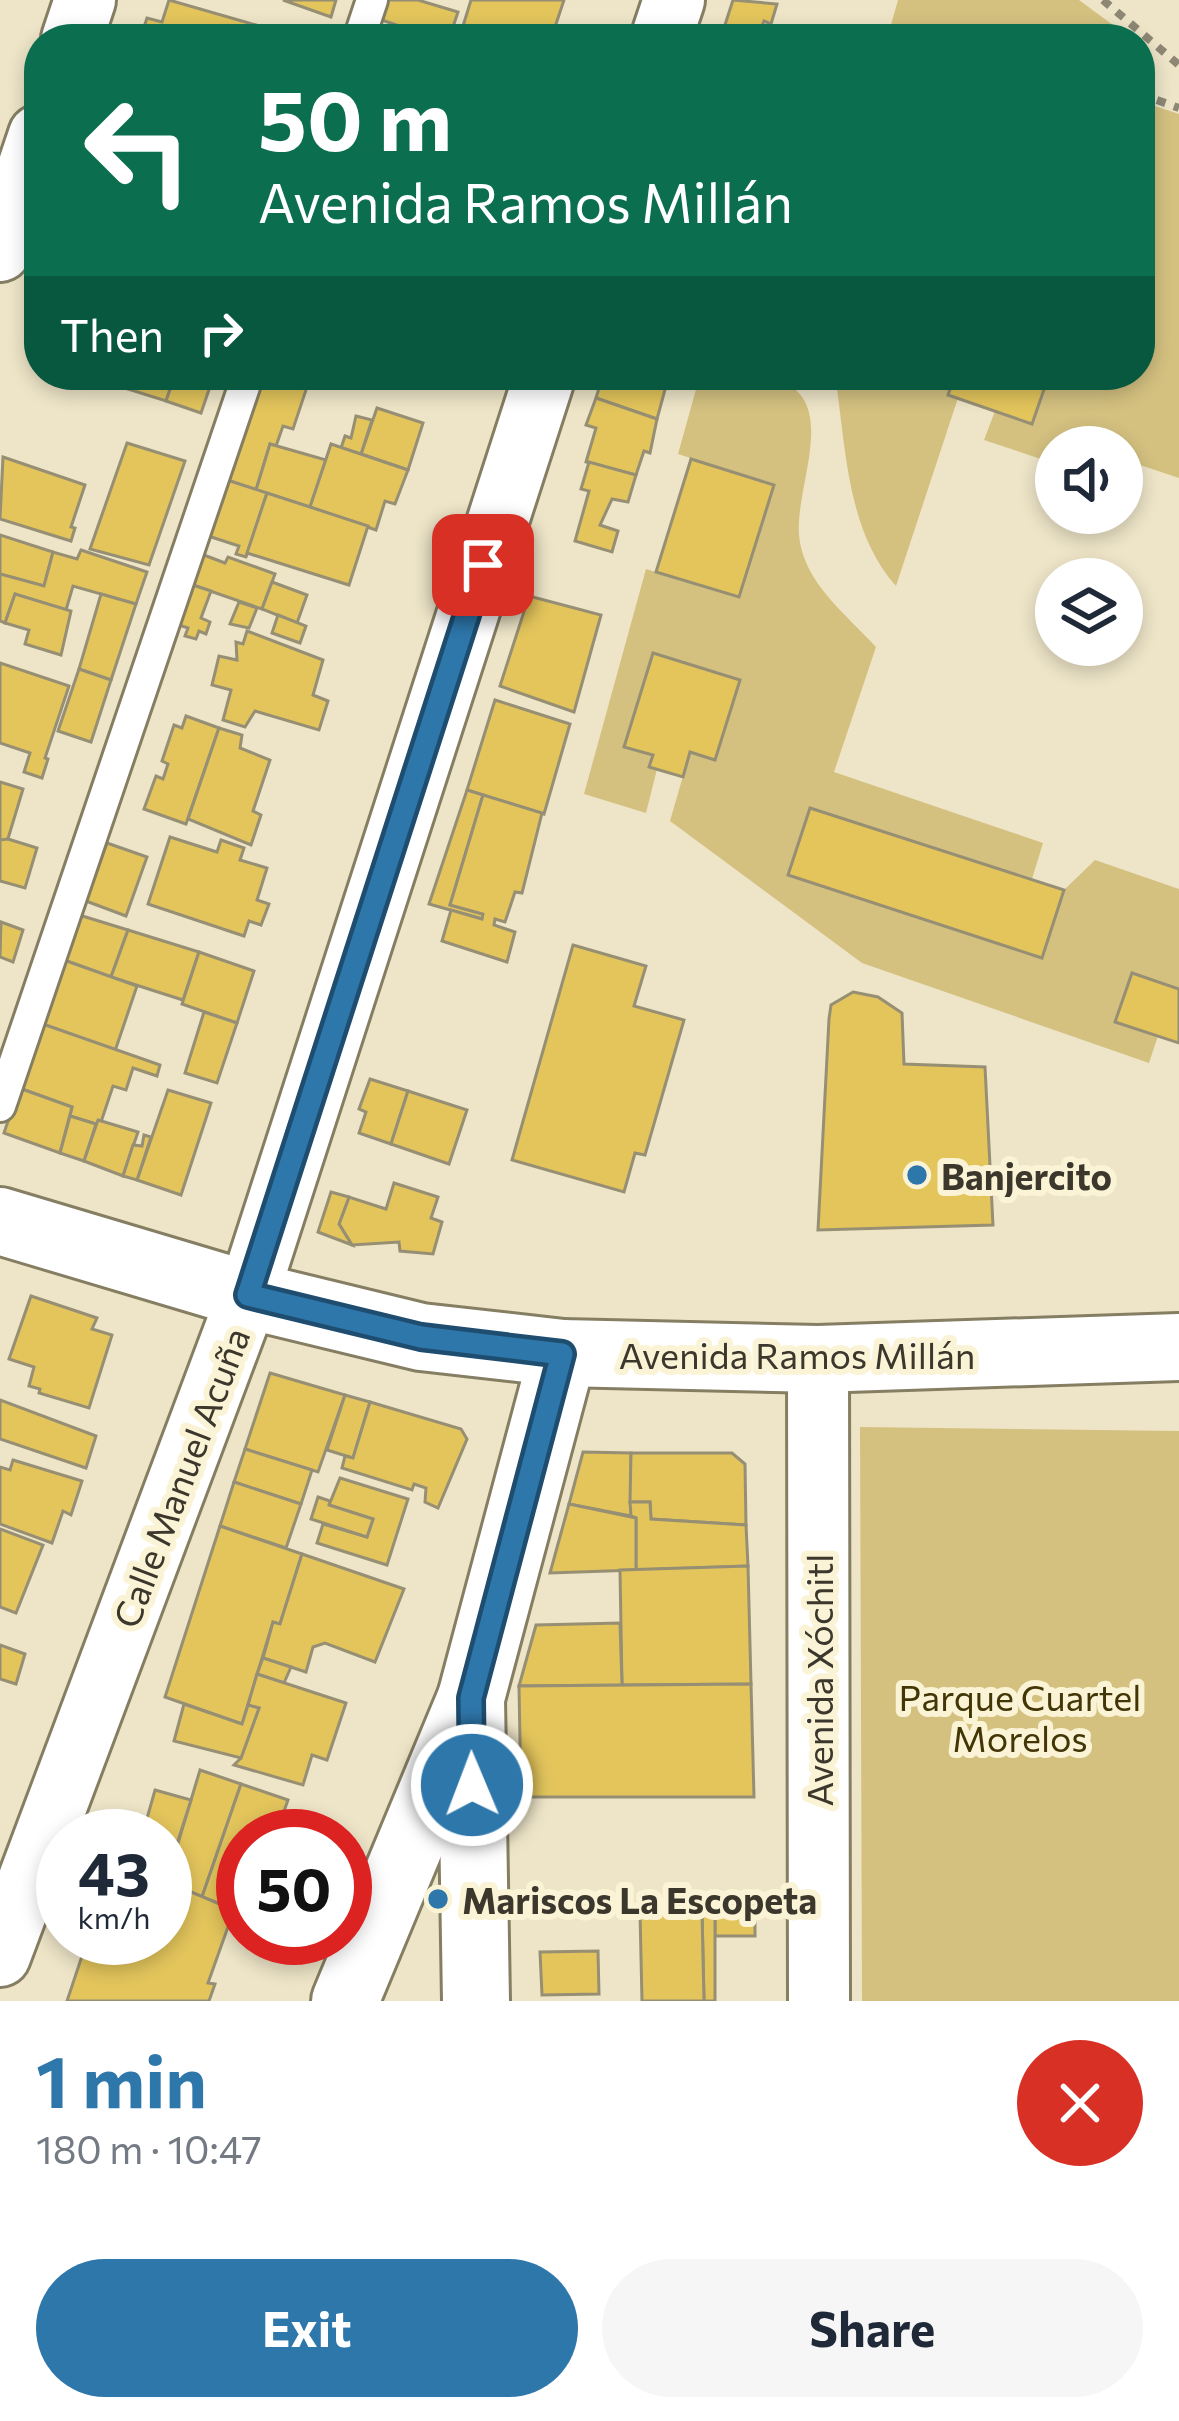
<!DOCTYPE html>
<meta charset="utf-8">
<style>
body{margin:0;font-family:Commissioner,sans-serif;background:#f6f6f7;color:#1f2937;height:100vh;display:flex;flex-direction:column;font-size:45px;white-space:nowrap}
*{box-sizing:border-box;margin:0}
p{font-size:39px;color:#747a83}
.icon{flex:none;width:66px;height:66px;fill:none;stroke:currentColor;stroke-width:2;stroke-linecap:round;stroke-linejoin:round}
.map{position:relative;height:2001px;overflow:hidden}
.drawer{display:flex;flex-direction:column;background:#fff;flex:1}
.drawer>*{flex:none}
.top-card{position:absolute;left:24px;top:24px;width:1131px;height:366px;border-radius:48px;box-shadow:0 6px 18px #0003;background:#0b6e4f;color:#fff;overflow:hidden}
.fabs{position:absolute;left:1035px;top:426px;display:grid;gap:24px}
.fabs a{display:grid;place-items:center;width:108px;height:108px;border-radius:50%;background:#fff;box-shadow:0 6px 18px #0003;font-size:60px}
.speed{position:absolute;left:36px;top:1809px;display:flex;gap:24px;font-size:60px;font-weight:700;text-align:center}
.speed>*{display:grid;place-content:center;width:156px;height:156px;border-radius:50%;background:#fff;box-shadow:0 6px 18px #0003;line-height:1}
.speed small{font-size:30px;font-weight:400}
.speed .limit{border:18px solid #d22;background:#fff;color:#111}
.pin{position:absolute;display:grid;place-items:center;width:102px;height:102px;color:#fff;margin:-51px;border-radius:24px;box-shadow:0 6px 18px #0006}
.me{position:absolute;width:132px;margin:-66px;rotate:359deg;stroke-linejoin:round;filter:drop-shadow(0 0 9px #0008)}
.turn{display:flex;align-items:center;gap:42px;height:252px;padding:0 36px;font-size:54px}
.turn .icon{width:156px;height:156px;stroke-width:2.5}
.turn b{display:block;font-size:84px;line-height:102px}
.then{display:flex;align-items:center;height:114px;padding:0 36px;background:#0003;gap:24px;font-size:45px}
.round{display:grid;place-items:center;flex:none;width:126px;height:126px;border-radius:63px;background:#f6f6f7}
.summary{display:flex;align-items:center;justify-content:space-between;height:204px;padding:0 36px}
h1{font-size:72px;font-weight:700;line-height:90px;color:#2e77ab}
.primary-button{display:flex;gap:24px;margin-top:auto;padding:24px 36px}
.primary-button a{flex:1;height:138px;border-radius:72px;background:#2e77ab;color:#fff;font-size:48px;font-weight:700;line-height:138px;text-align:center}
.primary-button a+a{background:#f6f6f7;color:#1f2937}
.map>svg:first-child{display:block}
</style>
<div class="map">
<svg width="1179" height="2001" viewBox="0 0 1179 2001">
<rect width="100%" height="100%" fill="#eee5c8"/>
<g fill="#d4c180">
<path d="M 898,0 L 1079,0 L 1132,39 L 887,39 Z"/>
<path d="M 1140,101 L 1179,114 L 1179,478 L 1122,459 L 1122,447 L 1088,447 L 1067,440 L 1064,447 L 1056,447 L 1056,464 L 984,440 L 995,411 L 1032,423 L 1049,375 L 1140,375 Z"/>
<path d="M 700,375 C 721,375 745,371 765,376 C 846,392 795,480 799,535 C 803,582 846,614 876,647 L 834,772 L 1043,843 L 1032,879 L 810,808 L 788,874 L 1042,958 L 1064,890 L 1095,860 L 1179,889 L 1179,989 L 1131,974 L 1115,1022 L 1158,1036 L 1149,1063 L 862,963 L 670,821 L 690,752 L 715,759 L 739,679 L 653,653 L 624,746 L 653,755 L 657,769 L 646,813 L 584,794 L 646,569 L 739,597 L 773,485 L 678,454 Z"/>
<path d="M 835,375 L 955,375 L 949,395 L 958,398 L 896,586 C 846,530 846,446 835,375 Z"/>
<path d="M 860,1427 L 1179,1431 L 1179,2001 L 862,2001 Z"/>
</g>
<g fill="#e3c55c" stroke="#978f74" stroke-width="3">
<path d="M 169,0 L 256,25 L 251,39 L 140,39 L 147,18 L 162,22 Z"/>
<path d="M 283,0 L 336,0 L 331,17 Z"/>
<path d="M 379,0 L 418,0 L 458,12 L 449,39 L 437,39 L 373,17 Z"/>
<path d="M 471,0 L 564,0 L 551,39 L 459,39 Z"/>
<path d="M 733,0 L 777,4 L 771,24 L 764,21 L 757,39 L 728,39 L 729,33 L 723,31 Z"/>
<path d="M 116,375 L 175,375 L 166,401 L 112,384 Z"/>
<path d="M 175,375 L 214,375 L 201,413 L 166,401 Z"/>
<path d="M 256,375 L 292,375 L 309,381 L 293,429 L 283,426 L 276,446 L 270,444 L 256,490 L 221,478 Z"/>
<path d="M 603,375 L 669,375 L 657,419 L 596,398 Z"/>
<path d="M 955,375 L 1049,375 L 1032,424 L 948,395 Z"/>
<path d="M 596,398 L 657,419 L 650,453 L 644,451 L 636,475 L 586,462 L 596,428 L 586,425 Z"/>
<path d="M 377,408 L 423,423 L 408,470 L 361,454 Z"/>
<path d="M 356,416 L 372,420 L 361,454 L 341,448 L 345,436 L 351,438 Z"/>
<path d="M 127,443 L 185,461 L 149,565 L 90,549 Z"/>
<path d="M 270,444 L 326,460 L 310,507 L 256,490 Z"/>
<path d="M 331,444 L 408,470 L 395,504 L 385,501 L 376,530 L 310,507 Z"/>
<path d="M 3,457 L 85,485 L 71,527 L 75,528 L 71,541 L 0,519 Z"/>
<path d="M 691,459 L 774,485 L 739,597 L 656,572 Z"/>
<path d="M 589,462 L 636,475 L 628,502 L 612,499 L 600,525 L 618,531 L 612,552 L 575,541 L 589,491 L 581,489 Z"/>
<path d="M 221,478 L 267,493 L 246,557 L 236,554 L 239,546 L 202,534 Z"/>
<path d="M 267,493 L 368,526 L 349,585 L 247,553 Z"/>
<path d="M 0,535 L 53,552 L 44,586 L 0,574 Z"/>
<path d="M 81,550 L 147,572 L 136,604 L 73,586 L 66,610 L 15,594 L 5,623 L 0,621 L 0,574 L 44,586 L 53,552 L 77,559 Z"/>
<path d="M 196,552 L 225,563 L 228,557 L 275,574 L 262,609 L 187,583 Z"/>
<path d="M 272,582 L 307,595 L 297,623 L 262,609 Z"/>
<path d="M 187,583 L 211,591 L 201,618 L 210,622 L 206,634 L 199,631 L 196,639 L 185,636 L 188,628 L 173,623 Z"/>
<path d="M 15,594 L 71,611 L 61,655 L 25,644 L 29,630 L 5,623 Z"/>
<path d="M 101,594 L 136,604 L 111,680 L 79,669 Z"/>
<path d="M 529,596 L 601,615 L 574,712 L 500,686 Z"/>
<path d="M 239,602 L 257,608 L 249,628 L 230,624 Z"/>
<path d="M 278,615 L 306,626 L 300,643 L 272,633 Z"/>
<path d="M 247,631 L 323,660 L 313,695 L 328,701 L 319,730 L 255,711 L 245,727 L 223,720 L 231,690 L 212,685 L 219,656 L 237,660 L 236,642 L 243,644 Z"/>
<path d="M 653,653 L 740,680 L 715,760 L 690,752 L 683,777 L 649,767 L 653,755 L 624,747 Z"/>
<path d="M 0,663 L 69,686 L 45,758 L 48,759 L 42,778 L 24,772 L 30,753 L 0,743 Z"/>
<path d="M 79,669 L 111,680 L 91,742 L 58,731 Z"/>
<path d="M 495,700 L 570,724 L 544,814 L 467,790 Z"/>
<path d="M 186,716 L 219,728 L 186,824 L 144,809 L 156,776 L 163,779 L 168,764 L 162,761 L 174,725 L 182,728 Z"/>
<path d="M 219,728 L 242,735 L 240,748 L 270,760 L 253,811 L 261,815 L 251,845 L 188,819 Z"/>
<path d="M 0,782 L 23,789 L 7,842 L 0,840 Z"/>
<path d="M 467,790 L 483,795 L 450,905 L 483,914 L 482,919 L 429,904 Z"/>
<path d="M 483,795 L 542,813 L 522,893 L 515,892 L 505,922 L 495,919 L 494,925 L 515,932 L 507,962 L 442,941 L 451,910 L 482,919 L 483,914 L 450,905 Z"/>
<path d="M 810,808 L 1064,890 L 1042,958 L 788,875 Z"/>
<path d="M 170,837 L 217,852 L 221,840 L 244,848 L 240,860 L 267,868 L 257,900 L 269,904 L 261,925 L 249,921 L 244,936 L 148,904 Z"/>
<path d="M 8,839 L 37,848 L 25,888 L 0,881 L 0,840 Z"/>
<path d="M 107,843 L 147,857 L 126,916 L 86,901 Z"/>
<path d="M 76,914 L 128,930 L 111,977 L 61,959 Z"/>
<path d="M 1,922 L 23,930 L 13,962 L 0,957 Z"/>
<path d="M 128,930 L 199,952 L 183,1000 L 111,977 Z"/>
<path d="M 573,945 L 646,966 L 634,1006 L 684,1020 L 645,1155 L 635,1153 L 624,1192 L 512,1160 Z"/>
<path d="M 199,952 L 254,971 L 237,1023 L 182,1004 Z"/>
<path d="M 61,959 L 137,986 L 115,1051 L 40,1023 Z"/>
<path d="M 1132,973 L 1179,989 L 1179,1043 L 1115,1022 Z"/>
<path d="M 853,992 L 878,997 L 902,1013 L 904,1064 L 985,1067 L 993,1225 L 818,1230 L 829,1019 L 831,1005 Z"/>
<path d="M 204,1012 L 237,1023 L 217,1083 L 185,1073 Z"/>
<path d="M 40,1023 L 160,1065 L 157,1076 L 133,1068 L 126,1090 L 113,1086 L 101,1122 L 96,1124 L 70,1116 L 72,1107 L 19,1088 Z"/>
<path d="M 370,1079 L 408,1091 L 391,1144 L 359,1133 L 366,1112 L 359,1109 Z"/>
<path d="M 19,1088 L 72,1107 L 60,1153 L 4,1133 Z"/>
<path d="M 168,1090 L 211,1103 L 181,1195 L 137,1180 Z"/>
<path d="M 408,1091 L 467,1110 L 449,1164 L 391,1144 Z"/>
<path d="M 70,1116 L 96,1124 L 84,1161 L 60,1153 Z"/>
<path d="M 98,1120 L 138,1132 L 123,1176 L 84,1161 Z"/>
<path d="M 144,1135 L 151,1137 L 137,1180 L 123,1176 L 133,1145 L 142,1146 Z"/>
<path d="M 394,1183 L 438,1197 L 431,1218 L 442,1222 L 433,1254 L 400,1251 L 399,1242 L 352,1245 L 339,1224 L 349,1197 L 386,1209 Z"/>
<path d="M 331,1192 L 349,1197 L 339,1224 L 352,1245 L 318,1232 Z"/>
<path d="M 31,1296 L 97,1318 L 92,1329 L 112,1335 L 89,1408 L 39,1393 L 40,1389 L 29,1386 L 34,1367 L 9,1359 Z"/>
<path d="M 270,1373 L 345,1395 L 318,1472 L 245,1449 Z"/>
<path d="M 345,1395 L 370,1402 L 353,1458 L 327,1450 Z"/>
<path d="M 0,1400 L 96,1436 L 86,1468 L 0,1439 Z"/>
<path d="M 370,1402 L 461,1429 L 467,1439 L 438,1508 L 425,1502 L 426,1488 L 414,1484 L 412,1490 L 342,1468 L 345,1456 L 353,1458 Z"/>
<path d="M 245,1449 L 312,1470 L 301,1504 L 234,1482 Z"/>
<path d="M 583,1452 L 631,1453 L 631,1516 L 569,1504 Z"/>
<path d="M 631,1453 L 732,1453 L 745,1464 L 746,1525 L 651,1519 L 650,1502 L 630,1502 Z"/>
<path d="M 13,1460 L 82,1481 L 71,1515 L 63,1511 L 52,1543 L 0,1524 L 0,1467 L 10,1470 Z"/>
<path d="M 340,1478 L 408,1499 L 387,1565 L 317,1543 L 323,1524 L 367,1537 L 373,1519 L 329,1505 Z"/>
<path d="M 234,1482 L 301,1504 L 286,1548 L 220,1526 Z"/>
<path d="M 318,1497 L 330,1501 L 329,1505 L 373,1519 L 367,1537 L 311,1519 Z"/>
<path d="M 630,1502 L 650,1502 L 651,1519 L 746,1525 L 748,1566 L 636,1570 L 636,1518 L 631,1516 Z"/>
<path d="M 569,1504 L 636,1518 L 636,1570 L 550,1573 Z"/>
<path d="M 220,1526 L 302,1554 L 280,1624 L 273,1622 L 242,1724 L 165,1697 Z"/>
<path d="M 0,1529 L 43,1545 L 16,1613 L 0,1607 Z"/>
<path d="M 302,1554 L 404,1589 L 375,1662 L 325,1643 L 313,1647 L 306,1672 L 263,1658 L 273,1622 L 280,1624 Z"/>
<path d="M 748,1566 L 751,1684 L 622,1685 L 620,1570 Z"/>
<path d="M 620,1623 L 622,1685 L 519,1686 L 536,1625 Z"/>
<path d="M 0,1645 L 25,1654 L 16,1684 L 0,1679 Z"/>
<path d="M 263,1658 L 291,1667 L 284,1683 L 257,1674 Z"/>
<path d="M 257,1674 L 346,1703 L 327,1760 L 312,1755 L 303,1785 L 234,1765 L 241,1758 L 259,1708 L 248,1705 Z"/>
<path d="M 751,1684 L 754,1797 L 521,1797 L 519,1686 Z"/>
<path d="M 184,1704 L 242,1724 L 248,1705 L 259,1708 L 241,1758 L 174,1741 Z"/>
<path d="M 200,1770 L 241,1784 L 202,1897 L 166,1883 Z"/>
<path d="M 241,1784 L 288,1800 L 275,1836 L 243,1836 L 243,1901 L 238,1911 L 202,1897 Z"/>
<path d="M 155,1790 L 191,1800 L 167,1875 L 165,1836 L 142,1836 Z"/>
<path d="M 125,1817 L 145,1824 L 142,1836 L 119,1836 Z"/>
<path d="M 189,1891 L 234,1910 L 208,1983 L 215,1984 L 209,2001 L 67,2001 L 88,1938 L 165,1938 L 165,1897 L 186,1901 Z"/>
<path d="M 755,1911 L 755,1936 L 715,1936 L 715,1912 Z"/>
<path d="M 702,1912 L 715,1912 L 715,2001 L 704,2001 Z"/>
<path d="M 702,1912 L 704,2001 L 642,2001 L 640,1913 Z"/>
<path d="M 598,1951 L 599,1994 L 542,1995 L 540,1952 Z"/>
</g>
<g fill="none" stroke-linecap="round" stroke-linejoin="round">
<g stroke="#857e63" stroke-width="36">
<g id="service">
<path d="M 359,39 L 372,0"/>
<path d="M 0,1106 L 248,375"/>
</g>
</g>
<g stroke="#857e63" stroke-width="66">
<g id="minor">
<path d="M 72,39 L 85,0"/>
<path d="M 661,39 L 674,0"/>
<path d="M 0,251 L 39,135"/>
<path d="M 818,1359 L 819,2001"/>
<path d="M 0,1956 L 248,1295 L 545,375"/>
</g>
</g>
<g stroke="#857e63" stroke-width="72">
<path id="tertiary" d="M 345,2001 L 471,1698"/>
</g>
<g stroke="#857e63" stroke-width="72">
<g id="secondary">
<path d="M 0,1221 L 248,1295 L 421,1337 L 563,1353 L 818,1359 L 1179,1347"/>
<path d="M 476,2001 L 471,1698 L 563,1353"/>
</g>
</g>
<g stroke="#8d8774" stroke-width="8" stroke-dasharray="9 9" stroke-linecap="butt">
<path d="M 1103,0 L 1179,65"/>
<path d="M 1140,94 L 1179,108"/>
</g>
<use href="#service" stroke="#fff" stroke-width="30"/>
<use href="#minor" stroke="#fff" stroke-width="60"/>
<use href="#tertiary" stroke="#fff" stroke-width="66"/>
<use href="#secondary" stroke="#fff" stroke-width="66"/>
</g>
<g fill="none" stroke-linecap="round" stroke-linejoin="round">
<g stroke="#1e4d6f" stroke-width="30">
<path id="route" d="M 472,1785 L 471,1698 L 562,1354 L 421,1337 L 248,1295 L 483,565"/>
</g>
<use href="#route" stroke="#2e77ab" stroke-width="21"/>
</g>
<g fill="#2e77ab" stroke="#fbf3d5" stroke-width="4.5">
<circle cx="917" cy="1175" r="12"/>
<circle cx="438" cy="1899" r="12"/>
</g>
<g text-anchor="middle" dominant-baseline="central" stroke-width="12" stroke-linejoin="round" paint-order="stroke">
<g font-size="36" font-weight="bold" fill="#3b372c" stroke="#fbf3d5" text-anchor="start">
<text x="941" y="1175">Banjercito</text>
<text x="462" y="1899">Mariscos La Escopeta</text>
</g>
<g font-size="36" fill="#3b372c" stroke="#fbf3d5">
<text x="797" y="1354">Avenida Ramos Millán</text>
<text transform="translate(180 1477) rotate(-69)">Calle Manuel Acuña</text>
<text transform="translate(818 1680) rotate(-90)">Avenida Xóchitl</text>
</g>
<g font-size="36" fill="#423607" stroke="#fbf3d5">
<text x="1020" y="1696">Parque Cuartel<tspan x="1020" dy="41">Morelos</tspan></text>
</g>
</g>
</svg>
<div class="fabs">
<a><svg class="icon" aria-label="sound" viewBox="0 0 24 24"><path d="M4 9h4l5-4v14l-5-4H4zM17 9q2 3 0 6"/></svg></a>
<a><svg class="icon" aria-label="layers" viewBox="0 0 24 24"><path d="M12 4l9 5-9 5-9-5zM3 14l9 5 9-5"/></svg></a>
</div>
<div class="speed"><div>43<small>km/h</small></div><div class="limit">50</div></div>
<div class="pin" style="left:483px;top:565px;background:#d93025"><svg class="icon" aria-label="arrive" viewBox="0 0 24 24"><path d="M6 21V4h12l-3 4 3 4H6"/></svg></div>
<svg class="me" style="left:472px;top:1785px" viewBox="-20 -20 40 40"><circle r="17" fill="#2e77ab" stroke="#fff" stroke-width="3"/><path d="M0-11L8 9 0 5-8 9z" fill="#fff"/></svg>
<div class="top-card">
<div class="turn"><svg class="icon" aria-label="left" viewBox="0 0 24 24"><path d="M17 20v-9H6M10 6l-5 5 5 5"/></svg><div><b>50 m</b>Avenida Ramos Millán</div></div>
<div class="then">Then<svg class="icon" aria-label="right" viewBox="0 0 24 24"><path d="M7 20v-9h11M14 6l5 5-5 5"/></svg></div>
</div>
</div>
<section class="drawer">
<div class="summary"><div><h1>1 min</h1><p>180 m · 10:47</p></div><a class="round" style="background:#d93025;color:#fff"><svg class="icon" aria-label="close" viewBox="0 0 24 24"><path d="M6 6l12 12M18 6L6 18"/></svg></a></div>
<div class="primary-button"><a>Exit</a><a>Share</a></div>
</section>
